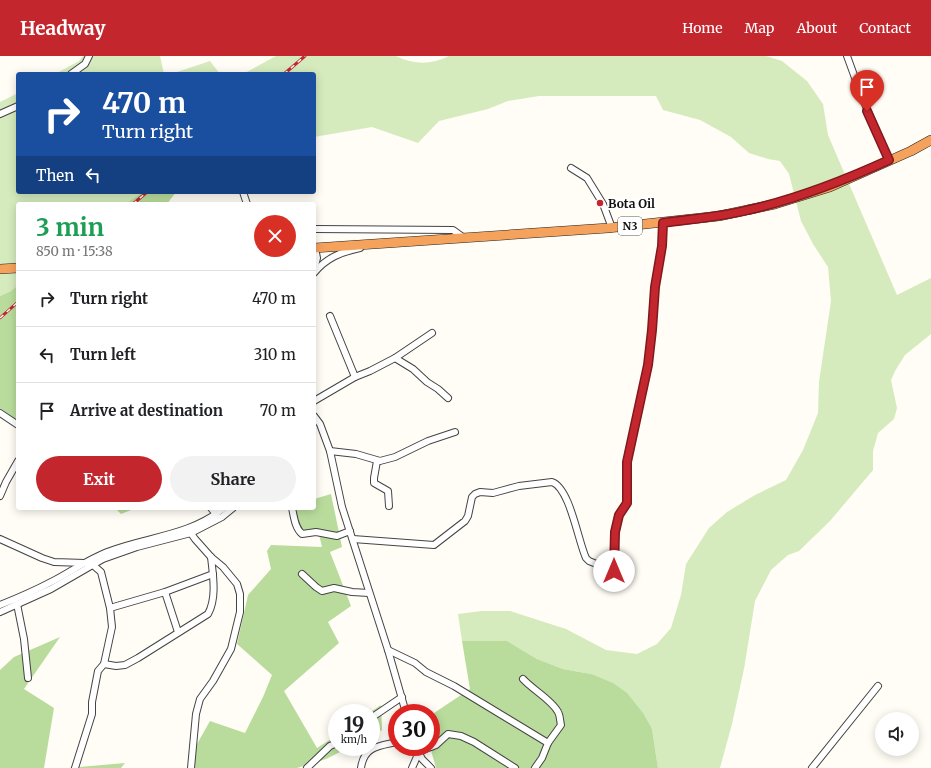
<!DOCTYPE html>
<meta charset="utf-8">
<style>
body{margin:0;font-family:Merriweather,serif;background:#f2f2f2;color:#202124;height:100vh;display:flex;flex-direction:column;font-size:15px;white-space:nowrap}
*{box-sizing:border-box;margin:0}
p{font-size:13px;color:#757577}
.icon{flex:none;width:22px;height:22px;fill:none;stroke:currentColor;stroke-width:2;stroke-linecap:round;stroke-linejoin:round}
.map{position:relative;flex:1;overflow:hidden}
.side{position:absolute;left:16px;top:146px;width:300px;height:308px;display:flex;flex-direction:column;background:#fff;border-radius:4px;box-shadow:0 2px 10px #0003}
.side>*{flex:none}
.guide{position:absolute;left:16px;top:16px;width:300px;height:122px;border-radius:4px;box-shadow:0 2px 10px #0003;background:#1a4fa0;color:#fff;overflow:hidden}
.fabs{position:absolute;left:875px;top:656px;display:grid;gap:8px}
.fabs a{display:grid;place-items:center;width:44px;height:44px;border-radius:50%;background:#fff;box-shadow:0 2px 10px #0003;font-size:20px}
.speed{position:absolute;left:328px;top:648px;display:flex;gap:8px;font-size:20px;font-weight:700;text-align:center}
.speed>*{display:grid;place-content:center;width:52px;height:52px;border-radius:50%;background:#fff;box-shadow:0 2px 10px #0003;line-height:1}
.speed small{font-size:10px;font-weight:400}
.speed .limit{border:6px solid #d22;background:#fff;color:#111}
.pin{position:absolute;display:grid;place-items:center;width:34px;height:34px;color:#fff;margin:-41px -17px;border-radius:50% 50% 50% 0;rotate:-45deg;box-shadow:0 0 4px #0007}
.pin .icon{rotate:45deg}
.me{position:absolute;width:44px;margin:-22px;rotate:0deg;stroke-linejoin:round;filter:drop-shadow(0 0 3px #0008)}
.turn{display:flex;align-items:center;gap:14px;height:84px;padding:0 20px;font-size:18px}
.turn .icon{width:52px;height:52px;stroke-width:2.5}
.turn b{display:block;font-size:28px;line-height:34px}
.then{display:flex;align-items:center;height:38px;padding:0 20px;background:#0003;gap:8px;font-size:15px}
.round{display:grid;place-items:center;flex:none;width:42px;height:42px;border-radius:21px;background:#f2f2f2}
.overview{display:flex;align-items:center;justify-content:space-between;height:68px;padding:0 20px}
h1{font-size:24px;font-weight:700;line-height:30px;color:#1e9e55}
.action{display:flex;gap:8px;margin-top:auto;padding:8px 20px}
.action a{flex:1;height:46px;border-radius:24px;background:#c4262e;color:#fff;font-size:16px;font-weight:700;line-height:46px;text-align:center}
.action a+a{background:#f2f2f2;color:#202124}
ul{padding:0;list-style:none}
li{display:flex;align-items:center;gap:12px;height:56px;padding:0 20px;border-top:1px solid #e0e0e0}
li div{flex:1}
li b{display:block;font-size:15px}
li em{font-style:normal}
header{display:flex;align-items:center;gap:24px;box-sizing:border-box;height:56px;padding:0 20px;background:#c4262e;color:#fff}
header strong{font-size:19px}
nav{display:flex;gap:22px;margin-inline-start:auto;font-size:14px}
.map>svg:first-child{display:block}
</style>
<header>
<strong>Headway</strong>
<nav><a>Home</a><a>Map</a><a>About</a><a>Contact</a></nav>
</header>
<div class="map">
<svg width="931" height="712" viewBox="0 0 931 712">
<rect width="100%" height="100%" fill="#fffdf5"/>
<g fill="#d5ebbd">
<path d="M 83,0 L 160,0 L 164,18 L 55,18 L 79,5 Z"/>
<path d="M 276,0 L 396,0 C 414,9 431,9 449,0 L 766,0 L 782,5 L 807,25 L 823,48 L 828,79 L 897,239 L 931,222 L 931,278 L 905,299 L 895,315 L 891,324 L 897,352 L 894,363 L 878,377 L 873,395 L 873,414 L 830,465 L 799,495 L 788,499 L 771,514 L 755,545 L 744,613 L 732,668 L 720,712 L 658,712 L 652,673 L 591,618 L 563,613 L 537,603 L 507,585 L 462,585 L 458,558 L 482,555 L 510,555 L 566,573 L 606,594 L 637,598 L 657,588 L 671,572 L 681,539 L 686,508 L 709,472 L 727,456 L 755,439 L 786,424 L 803,394 L 818,357 L 819,326 L 831,245 L 828,211 L 813,188 L 801,165 L 789,118 L 780,105 L 768,103 L 749,97 L 731,81 L 700,64 L 663,54 L 656,40 L 539,40 L 508,45 L 488,53 L 439,65 L 418,87 L 372,71 L 314,81 L 314,18 L 243,18 Z"/>
<path d="M 210,5 L 220,18 L 171,18 Z"/>
<path d="M 18,37 L 18,136 L 143,136 L 125,148 L 18,148 L 18,229 L 11,235 L 0,240 L 0,46 Z"/>
</g>
<g fill="#b9dc9c">
<path d="M 143,136 L 176,136 L 167,148 L 125,148 Z"/>
<path d="M 18,229 L 18,365 L 0,352 L 0,240 L 11,235 Z"/>
<path d="M 331,438 L 342,491 L 330,496 L 351,550 L 328,566 L 339,587 L 284,635 L 317,692 L 337,679 L 337,691 L 350,691 L 326,703 L 297,712 L 193,712 L 197,688 L 210,665 L 245,677 L 263,641 L 272,619 L 237,588 L 248,539 L 271,513 L 267,495 L 271,489 L 322,491 L 318,474 L 303,477 L 295,452 L 314,452 L 314,443 Z"/>
<path d="M 115,452 L 136,452 L 121,458 Z"/>
<path d="M 60,581 L 24,633 L 54,652 L 44,712 L 0,712 L 0,614 L 14,601 Z"/>
<path d="M 462,585 L 507,585 L 537,603 L 563,613 L 591,618 L 613,627 L 627,637 L 643,657 L 652,673 L 658,712 L 436,712 L 430,691 L 431,691 L 431,659 L 470,633 Z"/>
<path d="M 381,649 L 382,674 L 371,680 L 371,657 L 369,657 Z"/>
<path d="M 125,707 L 121,712 L 68,712 Z"/>
</g>
<g fill="none" stroke-linecap="round" stroke-linejoin="round">
<g stroke="#444" stroke-width="8">
<g id="minor">
<path d="M 847,0 L 862,41 L 889,105"/>
<path d="M 71,18 L 85,8 L 89,0"/>
<path d="M 0,58 L 18,50"/>
<path d="M 571,112 L 587,122 L 603,148 L 612,172"/>
<path d="M 243,136 L 247,148"/>
<path d="M 314,173 L 453,174 L 464,182"/>
<path d="M 314,214 L 317,202 L 315,192"/>
<path d="M 314,217 C 326,202 341,196 360,192"/>
<path d="M 330,260 L 355,321"/>
<path d="M 395,302 L 432,277"/>
<path d="M 314,345 L 355,321 L 370,315 L 395,302 L 413,313 L 427,326 L 438,333 L 448,342"/>
<path d="M 0,357 L 18,369"/>
<path d="M 314,360 L 320,368 L 330,395 L 342,451 L 388,594 L 406,657"/>
<path d="M 330,395 L 356,398 L 380,405 L 395,401 L 428,385 L 455,376"/>
<path d="M 377,405 L 374,422 L 374,427 L 388,435 L 389,450"/>
<path d="M 0,440 L 6,426 L 18,405"/>
<path d="M 211,452 L 216,458"/>
<path d="M 292,452 C 294,461 295,472 302,478 L 316,476 L 337,480 L 350,475"/>
<path d="M 188,473 L 195,483 L 211,501 L 223,511 L 237,528 L 240,538 L 240,556 L 231,593 L 213,625 L 200,643 L 196,658 L 191,712"/>
<path d="M 0,483 L 42,502 L 54,506 L 85,507 L 93,509 L 101,516 L 110,552 L 112,571 L 104,608 L 98,615 L 92,646 L 92,658 L 75,712"/>
<path d="M 353,483 L 434,489 L 465,465 L 468,460 L 472,441 L 475,438 L 480,436 L 493,437 L 519,430 L 552,426 C 570,432 578,485 586,502 L 589,505 L 614,515 L 615,476 L 619,459 L 627,447 L 627,405 L 648,309 L 652,274 L 655,231 L 662,190 L 663,167"/>
<path d="M 302,518 L 316,531 L 322,535 L 334,532 L 352,536 L 369,537"/>
<path d="M 165,536 L 178,576"/>
<path d="M 17,548 L 24,583 L 28,622"/>
<path d="M 0,549 C 18,542 36,534 53,525 C 72,515 90,502 110,495 C 150,480 189,480 224,452"/>
<path d="M 110,552 L 165,536 L 213,518"/>
<path d="M 0,556 L 51,533 L 103,503 L 137,491 L 191,477 L 222,461 L 233,452"/>
<path d="M 388,594 L 415,607 L 426,616 L 454,630 L 548,687 L 542,702 L 535,712"/>
<path d="M 104,608 L 116,610 L 125,609 L 138,602 L 208,558 C 217,542 213,519 211,501"/>
<path d="M 523,623 C 533,634 552,644 558,656 C 560,659 560,665 561,669 L 548,687"/>
<path d="M 371,662 L 402,641"/>
<path d="M 416,691 L 422,703 L 431,712"/>
<path d="M 431,691 L 436,689 L 448,678 L 461,680 L 474,686 L 515,712"/>
<path d="M 307,712 L 330,690 L 337,687"/>
<path d="M 361,712 C 364,690 379,690 397,686"/>
<path d="M 412,712 L 419,696 L 430,691"/>
<path d="M 812,712 L 878,630"/>
</g>
</g>
<g stroke="#222" stroke-width="10">
<g id="highway">
<path d="M 314,192 L 608,172 L 719,160 L 775,148 L 830,131 L 911,95 L 931,84"/>
<path d="M 0,213 L 18,212"/>
</g>
</g>
<use href="#minor" stroke="#fff" stroke-width="6"/>
<use href="#highway" stroke="#f5a25d" stroke-width="9"/>
<g stroke="#c4262e" stroke-width="3">
<g id="rail">
<path d="M 284,18 L 305,0"/>
<path d="M 133,148 L 147,136"/>
<path d="M 0,262 L 18,246"/>
</g>
</g>
<use href="#rail" stroke="#fff" stroke-width="1.5" stroke-dasharray="4.5" stroke-linecap="butt"/>
</g>
<g fill="none" stroke-linecap="round" stroke-linejoin="round">
<g stroke="#7f191e" stroke-width="10">
<path id="route" d="M 614,515 L 615,476 L 619,459 L 627,447 L 627,406 L 648,309 L 652,274 L 655,231 L 662,190 L 663,167 C 691,163 720,161 748,154 C 797,143 843,125 889,104 L 867,55"/>
</g>
<use href="#route" stroke="#c4262e" stroke-width="7"/>
</g>
<circle fill="#c4262e" stroke="#fff" stroke-width="1.5" cx="600" cy="147" r="4"/>
<g text-anchor="middle" dominant-baseline="central" stroke-width="4" stroke-linejoin="round" paint-order="stroke">
<rect fill="#fff" stroke="#585858" stroke-width="1" x="618" y="161" width="24" height="18" rx="3"/>
<g font-size="11" font-weight="bold" fill="#111">
<text x="630" y="170">N3</text>
</g>
<g font-size="12" font-weight="bold" fill="#111" stroke="#fff" text-anchor="start">
<text x="608" y="147">Bota Oil</text>
</g>
</g>
</svg>
<div class="fabs">
<a><svg class="icon" aria-label="sound" viewBox="0 0 24 24"><path d="M4 9h4l5-4v14l-5-4H4zM17 9q2 3 0 6"/></svg></a>
</div>
<div class="speed"><div>19<small>km/h</small></div><div class="limit">30</div></div>
<div class="pin" style="left:867px;top:55px;background:#d93025"><svg class="icon" aria-label="arrive" viewBox="0 0 24 24"><path d="M6 21V4h12l-3 4 3 4H6"/></svg></div>
<svg class="me" style="left:614px;top:515px" viewBox="-20 -20 40 40"><circle r="19" fill="#fff"/><path d="M0-13L10 11 0 6-10 11z" fill="#c4262e"/></svg>
<div class="guide">
<div class="turn"><svg class="icon" aria-label="right" viewBox="0 0 24 24"><path d="M7 20v-9h11M14 6l5 5-5 5"/></svg><div><b>470 m</b>Turn right</div></div>
<div class="then">Then<svg class="icon" aria-label="left" viewBox="0 0 24 24"><path d="M17 20v-9H6M10 6l-5 5 5 5"/></svg></div>
</div>
<section class="side">
<div class="overview"><div><h1>3 min</h1><p>850 m · 15:38</p></div><a class="round" style="background:#d93025;color:#fff"><svg class="icon" aria-label="close" viewBox="0 0 24 24"><path d="M6 6l12 12M18 6L6 18"/></svg></a></div>
<ul>
<li><svg class="icon" aria-label="right" viewBox="0 0 24 24"><path d="M7 20v-9h11M14 6l5 5-5 5"/></svg><div><b>Turn right</b></div><em>470 m</em></li>
<li><svg class="icon" aria-label="left" viewBox="0 0 24 24"><path d="M17 20v-9H6M10 6l-5 5 5 5"/></svg><div><b>Turn left</b></div><em>310 m</em></li>
<li><svg class="icon" aria-label="arrive" viewBox="0 0 24 24"><path d="M6 21V4h12l-3 4 3 4H6"/></svg><div><b>Arrive at destination</b></div><em>70 m</em></li>
</ul>
<div class="action"><a>Exit</a><a>Share</a></div>
</section>
</div>
